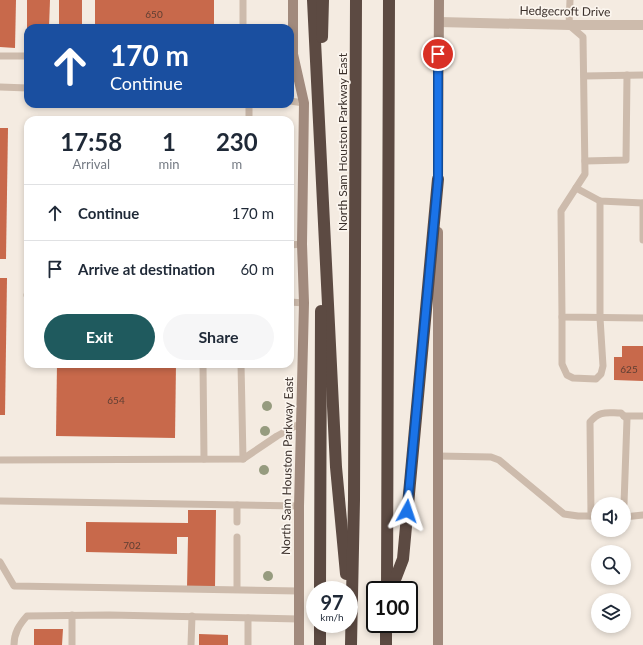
<!DOCTYPE html>
<style>
body{margin:0;font-family:Lato,sans-serif;background:#f6f6f7;color:#1f2937;height:100vh;display:flex;flex-direction:column;font-size:15px;white-space:nowrap}
*{box-sizing:border-box;margin:0}
p{font-size:13px;color:#747a83}
.icon{flex:none;width:22px;height:22px;fill:none;stroke:currentColor;stroke-width:2;stroke-linecap:round;stroke-linejoin:round}
.map{position:relative;flex:1;overflow:hidden}
.side{position:absolute;left:24px;top:116px;width:270px;height:252px;display:flex;flex-direction:column;background:#fff;border-radius:12px;box-shadow:0 2px 6px #0003}
.side>*{flex:none}
.banner{position:absolute;left:24px;top:24px;width:270px;height:84px;border-radius:12px;box-shadow:0 2px 6px #0003;background:#1a4fa0;color:#fff;overflow:hidden}
.tools{position:absolute;left:591px;top:497px;display:grid;gap:8px}
.tools a{display:grid;place-items:center;width:40px;height:40px;border-radius:50%;background:#fff;box-shadow:0 2px 6px #0003;font-size:20px}
.speed{position:absolute;left:306px;top:581px;display:flex;gap:8px;font-size:20px;font-weight:700;text-align:center}
.speed>*{display:grid;place-content:center;width:52px;height:52px;border-radius:50%;background:#fff;box-shadow:0 2px 6px #0003;line-height:1}
.speed small{font-size:10px;font-weight:400}
.speed .limit{border:2px solid #111;border-radius:6px;background:#fff;color:#111}
.pin{position:absolute;display:grid;place-items:center;width:34px;height:34px;color:#fff;margin:-17px;border:2px solid #fff;border-radius:50%;box-shadow:0 1px 4px #0007}
.me{position:absolute;width:44px;margin:-22px;rotate:5deg;stroke-linejoin:round;filter:drop-shadow(0 0 3px #0008)}
.turn{display:flex;align-items:center;gap:14px;height:84px;padding:0 20px;font-size:18px}
.turn .icon{width:52px;height:52px;stroke-width:2.5}
.turn b{display:block;font-size:28px;line-height:34px}
.eta{display:flex;justify-content:space-evenly;align-items:center;height:68px;text-align:center}
.eta b{font-size:24px;font-weight:700;line-height:28px}
.cta{display:flex;gap:8px;margin-top:auto;padding:8px 20px}
.cta a{flex:1;height:46px;border-radius:24px;background:#1f5a5e;color:#fff;font-size:16px;font-weight:700;line-height:46px;text-align:center}
.cta a+a{background:#f6f6f7;color:#1f2937}
ul{padding:0;list-style:none}
li{display:flex;align-items:center;gap:12px;height:56px;padding:0 20px;border-top:1px solid #e0e1e3}
li div{flex:1}
li b{display:block;font-size:15px}
li em{font-style:normal}
.map>svg:first-child{display:block}
</style>
<div class="map">
<svg width="643" height="645" viewBox="0 0 643 645">
<rect width="100%" height="100%" fill="#f4ebe1"/>
<g fill="#c8694b">
<path d="M 0,0 L 16,0 L 15,48 L 0,47 Z"/>
<path d="M 27,0 L 50,0 L 49,28 L 27,28 Z"/>
<rect x="59" y="0" width="23" height="28"/>
<rect x="95" y="0" width="119" height="28"/>
<path d="M 0,128 L 8,128 L 6,259 L 0,259 Z"/>
<path d="M 0,278 L 7,278 L 5,415 L 0,415 Z"/>
<path d="M 622,346 L 643,346 L 643,381 L 614,380 L 614,357 L 622,357 Z"/>
<path d="M 57,364 L 176,364 L 175,438 L 56,436 Z"/>
<path d="M 188,510 L 216,510 L 215,588 L 187,588 L 188,537 L 177,537 L 177,554 L 86,552 L 86,522 L 188,523 Z"/>
<path d="M 34,629 L 63,629 L 62,645 L 34,645 Z"/>
<path d="M 199,634 L 228,635 L 228,645 L 199,645 Z"/>
</g>
<g fill="none" stroke-linecap="round" stroke-linejoin="round">
<g stroke="#cdbbac" stroke-width="7">
<path d="M 243,0 L 243,28"/>
<path d="M 570,0 L 569,25 L 583,37 L 585,174 L 561,211 L 562,317 L 643,318"/>
<path d="M 0,56 L 28,56"/>
<path d="M 584,76 L 643,75"/>
<path d="M 0,87 L 28,88"/>
<path d="M 290,101 L 304,103"/>
<path d="M 249,104 L 249,120"/>
<path d="M 585,161 L 626,160 L 627,75"/>
<path d="M 576,188 L 600,201 L 643,203"/>
<path d="M 643,203 L 643,240"/>
<path d="M 290,245 L 302,244"/>
<path d="M 27,295 L 28,295"/>
<path d="M 290,302 L 304,303"/>
<path d="M 562,317 L 562,364 L 567,375 L 573,378 L 596,379 L 601,374 L 603,366 L 600,318 L 600,201"/>
<path d="M 203,364 L 204,459"/>
<path d="M 241,364 L 243,459"/>
<path d="M 624,416 L 643,416"/>
<path d="M 438,456 L 491,457 L 499,460 L 564,514 L 578,516 L 598,516"/>
<path d="M 0,460 L 243,459 L 277,436 L 301,423"/>
<path d="M 0,501 L 299,506"/>
<path d="M 237,505 L 237,522"/>
<path d="M 591,516 L 590,422 C 600,410 607,413 621,413 L 627,419 L 624,504"/>
<path d="M 624,517 L 643,515"/>
<path d="M 0,562 L 14,586 L 299,591"/>
<path d="M 237,589 L 237,537"/>
<path d="M 14,645 C 14,633 19,625 27,616 L 109,615 L 299,619"/>
<path d="M 72,645 L 72,615"/>
<path d="M 191,645 L 192,616"/>
<path d="M 248,645 L 248,618"/>
</g>
<path stroke="#cdbbac" stroke-width="10" d="M 439,22 L 569,25 L 643,25"/>
<g stroke="#a18a7d" stroke-width="10">
<path d="M 293,0 L 293,54 L 304,103 L 302,244 L 304,303 L 299,506 L 299,645"/>
<path d="M 438,186 L 439,0"/>
<path d="M 438,232 L 438,645"/>
</g>
<g stroke="#5c4a42" stroke-width="12">
<path d="M 313,0 L 336,467 L 346,574"/>
<path d="M 322,37 L 323,0"/>
<path d="M 320,590 L 321,311"/>
<path d="M 387,590 L 389,0"/>
<path d="M 391,590 L 403,559 L 438,179"/>
<path d="M 320,624 L 320,645"/>
<path d="M 351,645 L 354,500 L 356,0"/>
<path d="M 386,645 L 386,624"/>
</g>
</g>
<g fill="#969b7f">
<circle cx="267" cy="406" r="5"/>
<circle cx="265" cy="431" r="5"/>
<circle cx="264" cy="470" r="5"/>
<circle cx="268" cy="576" r="5"/>
</g>
<g fill="none" stroke-linecap="round" stroke-linejoin="round">
<g stroke="#114b97" stroke-width="10">
<path id="route" d="M 407,511 L 438,179 L 438,54"/>
</g>
<use href="#route" stroke="#1a73e8" stroke-width="7"/>
</g>
<g text-anchor="middle" dominant-baseline="central" stroke-width="3.5" stroke-linejoin="round" paint-order="stroke">
<g font-size="10" fill="#5e3e33">
<text x="154" y="14">650</text>
<text x="629" y="369">625</text>
<text x="116" y="400">654</text>
<text x="132" y="545">702</text>
</g>
<g font-size="12" fill="#3b302b" stroke="#fbf5ee">
<text transform="translate(565 11) rotate(1)">Hedgecroft Drive</text>
<text transform="translate(342 142) rotate(-90)">North Sam Houston Parkway East</text>
<text transform="translate(287 466) rotate(-89)">North Sam Houston Parkway East</text>
</g>
</g>
</svg>
<div class="tools">
<a><svg class="icon" aria-label="sound" viewBox="0 0 24 24"><path d="M4 9h4l5-4v14l-5-4H4zM17 9q2 3 0 6"/></svg></a>
<a><svg class="icon" aria-label="search" viewBox="0 0 24 24"><circle cx="10" cy="10" r="6"/><path d="M15 15l6 6"/></svg></a>
<a><svg class="icon" aria-label="layers" viewBox="0 0 24 24"><path d="M12 4l9 5-9 5-9-5zM3 14l9 5 9-5"/></svg></a>
</div>
<div class="speed"><div>97<small>km/h</small></div><div class="limit">100</div></div>
<div class="pin" style="left:438px;top:54px;background:#d93025"><svg class="icon" aria-label="arrive" viewBox="0 0 24 24"><path d="M6 21V4h12l-3 4 3 4H6"/></svg></div>
<svg class="me" style="left:407px;top:511px" viewBox="-20 -20 40 40"><path d="M0-17L14 15 0 8-14 15z" fill="#1a73e8" stroke="#fff" stroke-width="4"/></svg>
<div class="banner">
<div class="turn"><svg class="icon" aria-label="ahead" viewBox="0 0 24 24"><path d="M12 20V5M6 11l6-6 6 6"/></svg><div><b>170 m</b>Continue</div></div>
</div>
<section class="side">
<div class="eta">
<div><b>17:58</b><p>Arrival</p></div>
<div><b>1</b><p>min</p></div>
<div><b>230</b><p>m</p></div>
</div>
<ul>
<li><svg class="icon" aria-label="ahead" viewBox="0 0 24 24"><path d="M12 20V5M6 11l6-6 6 6"/></svg><div><b>Continue</b></div><em>170 m</em></li>
<li><svg class="icon" aria-label="arrive" viewBox="0 0 24 24"><path d="M6 21V4h12l-3 4 3 4H6"/></svg><div><b>Arrive at destination</b></div><em>60 m</em></li>
</ul>
<div class="cta"><a>Exit</a><a>Share</a></div>
</section>
</div>
